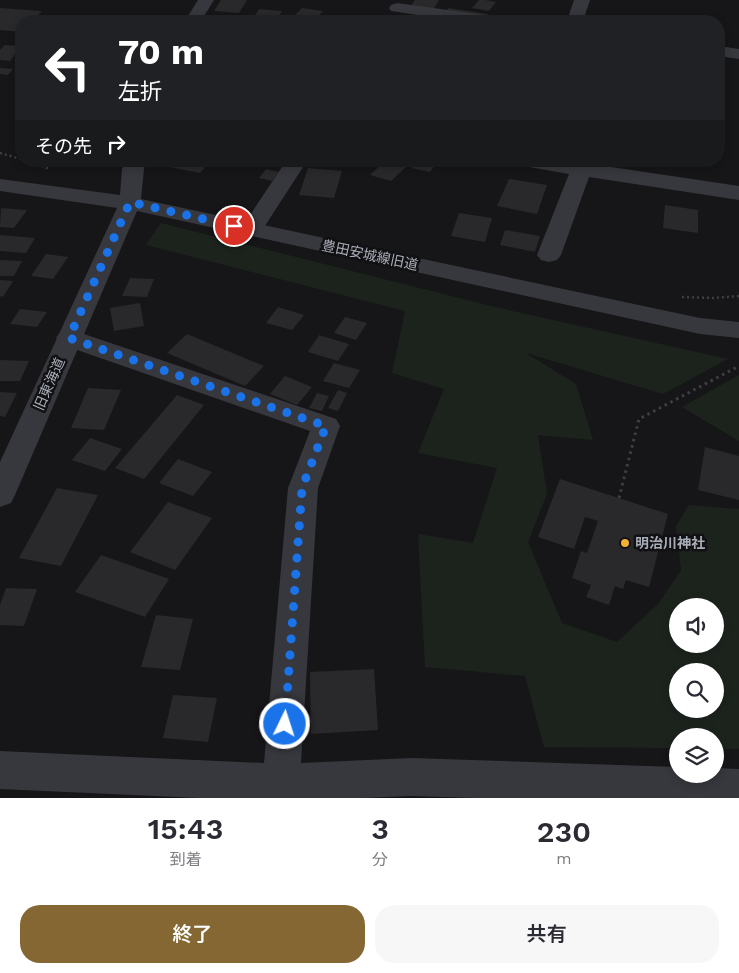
<!DOCTYPE html>
<html lang="ja">
<meta charset="utf-8">
<style>
body{margin:0;font-family:"Work Sans","Noto Sans JP",sans-serif;background:#f7f7f7;color:#2b2b33;height:100vh;display:flex;flex-direction:column;font-size:19px;white-space:nowrap}
*{box-sizing:border-box;margin:0}
p{font-size:16px;color:#7c7c81}
.icon{flex:none;width:28px;height:28px;fill:none;stroke:currentColor;stroke-width:2;stroke-linecap:round;stroke-linejoin:round}
.map{position:relative;height:798px;overflow:hidden}
.details{display:flex;flex-direction:column;background:#fff;flex:1}
.details>*{flex:none}
.banner{position:absolute;left:15px;top:15px;width:710px;height:152px;border-radius:20px;box-shadow:0 2px 8px #0003;background:#202124;color:#fff;overflow:hidden}
.controls{position:absolute;left:669px;top:598px;display:grid;gap:10px}
.controls a{display:grid;place-items:center;width:55px;height:55px;border-radius:50%;background:#fff;box-shadow:0 2px 8px #0003;font-size:25px}
.pin{position:absolute;display:grid;place-items:center;width:42px;height:42px;color:#fff;margin:-21px;border:2px solid #fff;border-radius:50%;box-shadow:0 1px 5px #0007}
.me{position:absolute;width:55px;margin:-28px;rotate:4deg;stroke-linejoin:round;filter:drop-shadow(0 0 4px #0008)}
.turn{display:flex;align-items:center;gap:18px;height:105px;padding:0 20px;font-size:22px}
.turn .icon{width:65px;height:65px;stroke-width:2.5}
.turn b{display:block;font-size:35px;line-height:42px}
.then{display:flex;align-items:center;height:48px;padding:0 20px;background:#0003;gap:10px;font-size:19px}
.eta{display:flex;justify-content:space-evenly;align-items:center;height:85px;text-align:center}
.eta b{font-size:30px;font-weight:600;line-height:35px}
.primary-button{display:flex;gap:10px;margin-top:auto;padding:10px 20px}
.primary-button a{flex:1;height:58px;border-radius:20px;background:#856733;color:#fff;font-size:20px;font-weight:600;line-height:58px;text-align:center}
.primary-button a+a{background:#f7f7f7;color:#2b2b33}
.map>svg:first-child{display:block}
</style>
<div class="map">
<svg width="739" height="798" viewBox="0 0 739 798">
<rect width="100%" height="100%" fill="#161618"/>
<g fill="#1c231d" fill-rule="evenodd">
<path d="M 161,223 L 495,307 L 728,359 L 663,394 L 526,353 L 576,384 L 593,440 L 538,435 L 547,494 L 528,542 L 562,623 L 617,642 L 659,603 L 681,570 L 676,526 L 689,505 L 739,509 L 739,749 L 715,749 L 715,736 L 678,736 L 677,748 L 544,747 L 525,676 L 425,667 L 418,534 L 473,543 L 497,468 L 418,453 L 444,389 L 392,373 L 405,311 L 146,245 ZM 678,606 L 715,606 L 715,644 L 678,644 ZM 678,671 L 715,671 L 715,709 L 678,709 Z"/>
<path d="M 739,375 L 739,441 L 682,407 Z"/>
</g>
<g fill="#29292c">
<path d="M 221,0 L 247,0 L 239,13 L 214,11 Z"/>
<path d="M 415,0 L 439,0 L 433,10 L 410,7 Z"/>
<path d="M 479,0 L 485,0 L 496,2 L 489,11 L 472,8 Z"/>
<path d="M 0,8 L 42,11 L 32,21 L 21,21 L 21,32 L 0,30 Z"/>
<path d="M 302,8 L 323,11 L 314,21 L 290,20 Z"/>
<path d="M 448,8 L 488,14 L 485,18 L 446,12 Z"/>
<path d="M 259,9 L 282,11 L 277,21 L 252,20 Z"/>
<path d="M 543,17 L 561,18 L 560,21 L 543,21 Z"/>
<path d="M 5,45 L 21,46 L 10,61 L 0,60 L 0,50 Z"/>
<path d="M 0,68 L 13,69 L 8,75 L 0,74 Z"/>
<path d="M 175,161 L 210,161 L 200,173 L 170,167 Z"/>
<path d="M 385,161 L 392,161 L 407,166 L 391,181 L 370,175 Z"/>
<path d="M 415,161 L 438,161 L 430,172 L 411,168 Z"/>
<path d="M 308,168 L 342,171 L 334,198 L 299,195 Z"/>
<path d="M 266,169 L 279,172 L 272,181 L 259,178 Z"/>
<path d="M 509,179 L 547,185 L 537,214 L 497,206 Z"/>
<path d="M 665,205 L 698,210 L 698,233 L 663,228 Z"/>
<path d="M 1,208 L 27,210 L 14,228 L 0,227 Z"/>
<path d="M 459,213 L 492,218 L 485,242 L 451,236 Z"/>
<path d="M 505,230 L 540,236 L 535,252 L 500,245 Z"/>
<path d="M 0,235 L 35,238 L 26,253 L 0,251 Z"/>
<path d="M 46,254 L 68,257 L 53,279 L 31,276 Z"/>
<path d="M 0,260 L 22,261 L 14,276 L 0,276 Z"/>
<path d="M 130,278 L 154,279 L 147,297 L 122,296 Z"/>
<path d="M 0,280 L 13,281 L 3,297 L 0,296 Z"/>
<path d="M 140,303 L 144,326 L 114,331 L 110,308 Z"/>
<path d="M 278,307 L 304,315 L 292,330 L 266,323 Z"/>
<path d="M 20,309 L 47,312 L 37,327 L 10,324 Z"/>
<path d="M 345,317 L 367,323 L 356,340 L 334,333 Z"/>
<path d="M 187,334 L 264,366 L 245,386 L 167,353 Z"/>
<path d="M 319,335 L 349,344 L 338,361 L 308,352 Z"/>
<path d="M 0,360 L 29,361 L 20,381 L 0,381 Z"/>
<path d="M 334,363 L 360,370 L 349,388 L 323,381 Z"/>
<path d="M 285,376 L 312,387 L 297,405 L 270,394 Z"/>
<path d="M 88,388 L 121,390 L 104,430 L 71,428 Z"/>
<path d="M 338,390 L 347,393 L 338,411 L 328,408 Z"/>
<path d="M 0,392 L 17,393 L 5,417 L 0,416 Z"/>
<path d="M 317,393 L 329,396 L 322,411 L 309,408 Z"/>
<path d="M 177,395 L 204,405 L 144,479 L 115,468 Z"/>
<path d="M 90,438 L 122,449 L 105,471 L 72,460 Z"/>
<path d="M 705,447 L 739,456 L 739,500 L 698,490 Z"/>
<path d="M 178,459 L 212,472 L 193,496 L 159,483 Z"/>
<path d="M 560,479 L 668,514 L 649,587 L 626,580 L 623,589 L 615,586 L 609,605 L 586,597 L 591,585 L 572,578 L 581,551 L 587,553 L 598,521 L 585,517 L 574,549 L 538,537 Z"/>
<path d="M 57,488 L 98,495 L 61,566 L 19,558 Z"/>
<path d="M 168,502 L 212,518 L 175,570 L 130,552 Z"/>
<path d="M 101,555 L 169,579 L 145,617 L 75,592 Z"/>
<path d="M 6,588 L 37,589 L 24,626 L 0,625 L 0,605 Z"/>
<path d="M 156,615 L 193,619 L 180,670 L 141,667 Z"/>
<path d="M 374,669 L 378,730 L 311,734 L 310,672 Z"/>
<path d="M 173,695 L 217,698 L 208,742 L 163,738 Z"/>
</g>
<g fill="none" stroke-linecap="round" stroke-linejoin="round">
<g stroke="#3d3f44" stroke-width="2.5" stroke-dasharray="2 3" stroke-linecap="butt">
<path d="M 0,153 L 21,159"/>
<path d="M 27,161 L 50,169"/>
<path d="M 682,297 L 713,298 L 739,296"/>
</g>
<path stroke="#3d3f44" stroke-width="3" stroke-dasharray="2.5 4" stroke-linecap="butt" d="M 619,498 L 639,419 L 739,366"/>
<g fill="#37383d" fill-rule="evenodd">
<path d="M 574,0 L 590,0 L 583,21 L 567,21 Z"/>
<path d="M 397,3 L 491,16 L 497,17 L 499,21 L 457,21 L 391,11 L 389,8 L 391,5 Z"/>
<path d="M 719,46 L 739,49 L 739,59 L 719,56 Z"/>
<path d="M 286,161 L 307,161 L 259,235 L 251,237 L 243,235 L 240,230 Z"/>
<path d="M 515,161 L 571,161 L 739,186 L 739,200 L 589,177 L 561,255 L 557,260 L 549,262 L 541,260 L 537,255 L 569,174 L 518,165 Z"/>
<path d="M 69,329 L 336,419 L 340,426 L 318,488 L 301,763 L 411,758 L 678,767 L 678,774 L 715,774 L 715,768 L 739,769 L 739,798 L 477,798 L 411,796 L 363,798 L 199,798 L 0,789 L 0,751 L 264,763 L 288,488 L 310,431 L 60,344 L 56,338 L 60,332 Z"/>
</g>
<g fill="#37383d" fill-rule="evenodd">
<path d="M 198,0 L 214,0 L 201,21 L 185,21 Z"/>
<path d="M 126,161 L 146,161 L 144,169 L 141,199 L 700,318 L 739,322 L 739,338 L 700,334 L 137,211 L 15,495 L 11,503 L 0,507 L 0,462 L 117,208 L 0,191 L 0,179 L 120,195 L 122,169 Z"/>
</g>
</g>
<g fill="none" stroke-linecap="round" stroke-linejoin="round">
<path stroke="#1a73e8" stroke-width="9" stroke-dasharray="0 16.2" d="M 234,226 L 130,202 L 69,338 L 326,426 L 302,488 L 285,724"/>
</g>
<circle fill="#f2b134" stroke="#111113" stroke-width="2" cx="625" cy="543" r="5"/>
<g text-anchor="middle" dominant-baseline="central" stroke-width="5" stroke-linejoin="round" paint-order="stroke">
<g font-size="14" fill="#a8adb8" stroke="#111113">
<text transform="translate(370 255) rotate(12)">豊田安城線旧道</text>
<text transform="translate(49 384) rotate(-66)">旧東海道</text>
</g>
<g font-size="14" font-weight="bold" fill="#a8adb8" stroke="#111113" text-anchor="start">
<text x="635" y="543">明治川神社</text>
</g>
</g>
</svg>
<div class="controls">
<a><svg class="icon" aria-label="sound" viewBox="0 0 24 24"><path d="M4 9h4l5-4v14l-5-4H4zM17 9q2 3 0 6"/></svg></a>
<a><svg class="icon" aria-label="search" viewBox="0 0 24 24"><circle cx="10" cy="10" r="6"/><path d="M15 15l6 6"/></svg></a>
<a><svg class="icon" aria-label="layers" viewBox="0 0 24 24"><path d="M12 4l9 5-9 5-9-5zM3 14l9 5 9-5"/></svg></a>
</div>
<div class="pin" style="left:234px;top:226px;background:#d93025"><svg class="icon" aria-label="arrive" viewBox="0 0 24 24"><path d="M6 21V4h12l-3 4 3 4H6"/></svg></div>
<svg class="me" style="left:285px;top:724px" viewBox="-20 -20 40 40"><circle r="17" fill="#1a73e8" stroke="#fff" stroke-width="3"/><path d="M0-11L8 9 0 5-8 9z" fill="#fff"/></svg>
<div class="banner">
<div class="turn"><svg class="icon" aria-label="left" viewBox="0 0 24 24"><path d="M17 20v-9H6M10 6l-5 5 5 5"/></svg><div><b>70 m</b>左折</div></div>
<div class="then">その先<svg class="icon" aria-label="right" viewBox="0 0 24 24"><path d="M7 20v-9h11M14 6l5 5-5 5"/></svg></div>
</div>
</div>
<section class="details">
<div class="eta">
<div><b>15:43</b><p>到着</p></div>
<div><b>3</b><p>分</p></div>
<div><b>230</b><p>m</p></div>
</div>
<div class="primary-button"><a>終了</a><a>共有</a></div>
</section>
